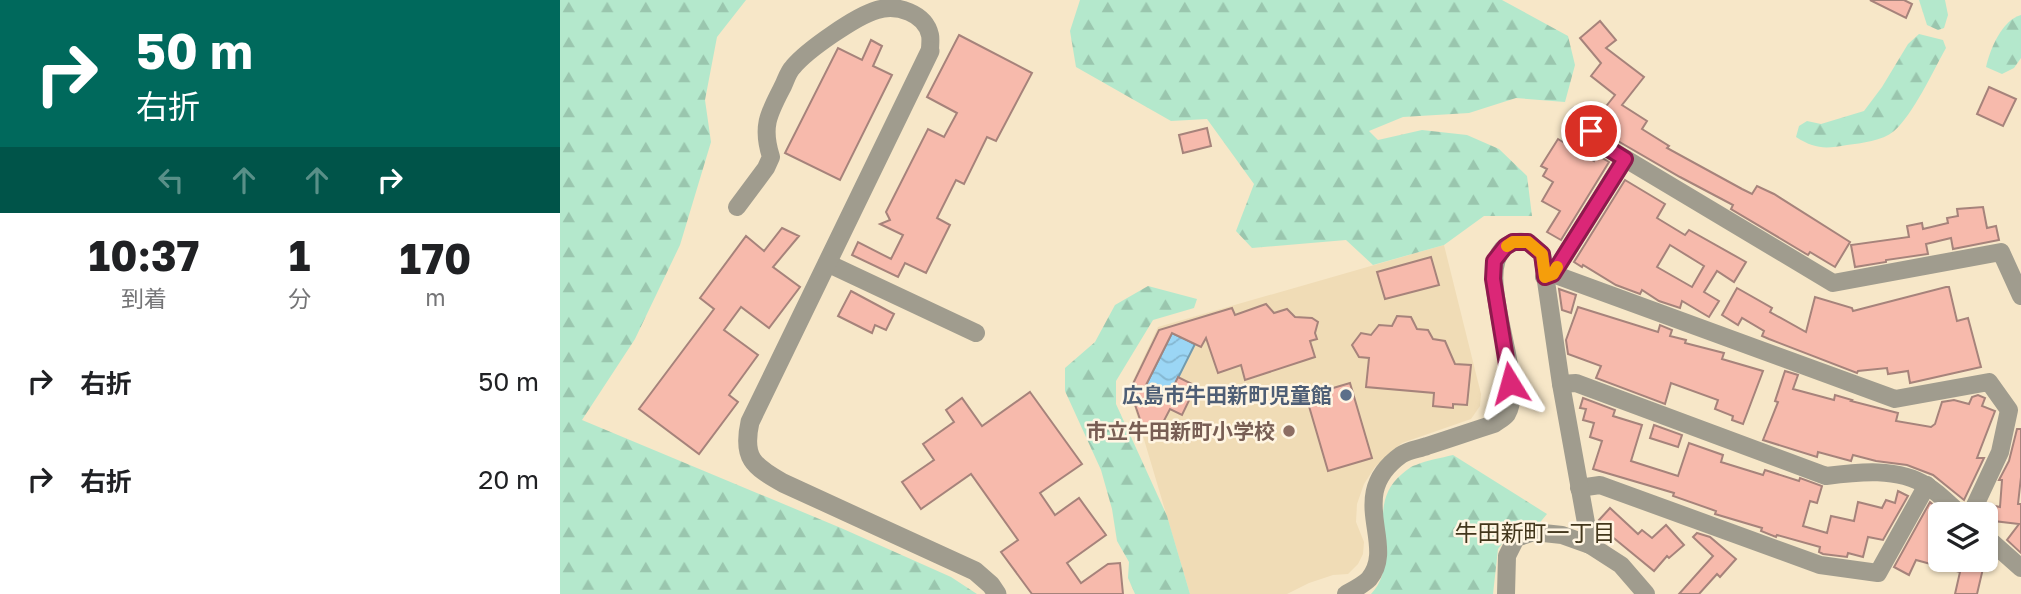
<!DOCTYPE html>
<html lang="ja">
<meta charset="utf-8">
<style>
body{margin:0;font-family:"Golos Text","Noto Sans JP",sans-serif;background:#f6f6f6;color:#202124;height:100vh;display:flex;flex-direction:column;font-size:26px;white-space:nowrap}
*{box-sizing:border-box;margin:0}
p{font-size:23px;color:#757577}
.icon{flex:none;width:38px;height:38px;fill:none;stroke:currentColor;stroke-width:2;stroke-linecap:round;stroke-linejoin:round}
.map{position:relative;flex:1;overflow:hidden}
.details{display:flex;flex-direction:column;background:#fff;width:560px}
.details>*{flex:none}
.banner{background:#00695c;color:#fff;overflow:hidden}
.buttons{position:absolute;left:1368px;top:502px;display:grid;gap:14px}
.buttons a{display:grid;place-items:center;width:70px;height:70px;border-radius:10px;background:#fff;box-shadow:0 2px 5px #0004;font-size:35px}
.pin{position:absolute;display:grid;place-items:center;width:60px;height:60px;color:#fff;margin:-30px;border:4px solid #fff;border-radius:50%;box-shadow:0 2px 7px #0007}
.me{position:absolute;width:77px;margin:-38px;rotate:352deg;stroke-linejoin:round;filter:drop-shadow(0 0 5px #0008)}
.turn{display:flex;align-items:center;gap:24px;height:147px;padding:0 21px;font-size:32px}
.turn .icon{width:91px;height:91px;stroke-width:2.5}
.turn b{display:block;font-size:49px;line-height:60px}
.lanes{display:flex;align-items:center;height:66px;padding:0 21px;background:#0003;justify-content:center;gap:35px;direction:ltr}
.lanes .off{opacity:.35}
.eta{display:flex;justify-content:space-evenly;align-items:center;height:119px;text-align:center}
.eta b{font-size:42px;font-weight:700;line-height:49px}
ul{padding:0;list-style:none}
li{display:flex;align-items:center;gap:21px;height:98px;padding:0 21px}
li div{flex:1}
li b{display:block;font-size:26px}
li em{font-style:normal}
main{display:flex;flex:1;min-height:0}
.map>svg:first-child{display:block}
</style>
<main>
<section class="details">
<div class="banner">
<div class="turn"><svg class="icon" aria-label="right" viewBox="0 0 24 24"><path d="M7 20v-9h11M14 6l5 5-5 5"/></svg><div><b>50 m</b>右折</div></div>
<div class="lanes"><svg class="icon off" aria-label="left" viewBox="0 0 24 24"><path d="M17 20v-9H6M10 6l-5 5 5 5"/></svg><svg class="icon off" aria-label="ahead" viewBox="0 0 24 24"><path d="M12 20V5M6 11l6-6 6 6"/></svg><svg class="icon off" aria-label="ahead" viewBox="0 0 24 24"><path d="M12 20V5M6 11l6-6 6 6"/></svg><svg class="icon" aria-label="right" viewBox="0 0 24 24"><path d="M7 20v-9h11M14 6l5 5-5 5"/></svg></div>
</div>
<div class="eta">
<div><b>10:37</b><p>到着</p></div>
<div><b>1</b><p>分</p></div>
<div><b>170</b><p>m</p></div>
</div>
<ul>
<li><svg class="icon" aria-label="right" viewBox="0 0 24 24"><path d="M7 20v-9h11M14 6l5 5-5 5"/></svg><div><b>右折</b></div><em>50 m</em></li>
<li><svg class="icon" aria-label="right" viewBox="0 0 24 24"><path d="M7 20v-9h11M14 6l5 5-5 5"/></svg><div><b>右折</b></div><em>20 m</em></li>
</ul>
</section>
<div class="map">
<svg width="1461" height="594" viewBox="0 0 1461 594">
<defs>
<pattern id="forest-firs" width="22" height="20" patternUnits="userSpaceOnUse" patternTransform="scale(1.75)"><rect width="22" height="20" fill="#b4e8cc"/><path d="M5 1l3.5 6h-7zM16 11l3.5 6h-7z" fill="#9ac6ae"/></pattern>
<pattern id="water-waves" width="16" height="10" patternUnits="userSpaceOnUse" patternTransform="scale(1.75)"><rect width="16" height="10" fill="#9bd6f5"/><path d="M0 5q4-4 8 0t8 0" fill="none" stroke="#85b7d1"/></pattern>
</defs>
<rect width="100%" height="100%" fill="#f7e7c8"/>
<path fill="#f0dcb6" d="M 884,245 L 921,394 L 920,406 L 911,419 L 842,443 L 815,467 L 804,484 L 797,504 L 796,522 L 804,542 L 803,554 L 798,564 L 788,574 L 773,575 L 749,583 L 727,594 L 630,594 L 569,389 L 598,327 Z"/>
<g fill="url(#forest-firs)">
<path d="M 0,0 L 186,0 L 157,37 L 145,100 L 151,142 L 120,245 L 75,339 L 22,420 L 281,528 L 391,577 L 417,594 L 0,594 Z"/>
<path d="M 520,0 L 942,0 L 1008,36 L 1015,65 L 1005,102 L 956,98 L 909,113 L 843,117 L 809,131 L 818,140 L 862,130 L 907,135 L 939,149 L 967,176 L 972,216 L 924,216 L 884,245 L 813,265 L 786,240 L 692,248 L 676,231 L 694,184 L 647,119 L 611,121 L 516,67 L 510,31 Z"/>
<path d="M 1359,0 L 1385,0 L 1388,15 L 1384,28 L 1378,30 L 1367,25 Z"/>
<path d="M 1461,15 L 1461,58 L 1454,68 L 1442,74 L 1426,67 C 1430,49 1442,20 1461,15 Z"/>
<path d="M 1359,34 L 1383,40 L 1386,48 C 1373,71 1353,115 1334,131 C 1322,141 1302,143 1287,145 C 1265,149 1255,149 1236,137 L 1239,126 L 1247,121 L 1261,124 L 1304,111 L 1322,87 L 1348,44 Z"/>
<path d="M 588,286 L 637,299 L 634,308 L 593,320 L 556,381 L 556,404 L 607,516 L 630,594 L 575,594 L 568,578 L 569,562 L 557,541 L 552,509 L 541,470 L 505,391 L 505,368 L 535,342 L 555,305 Z"/>
<path d="M 893,455 L 987,514 L 977,526 L 951,532 L 938,549 L 933,594 L 811,594 C 844,560 801,508 842,474 C 847,470 851,466 856,465 C 867,460 881,458 893,455 Z"/>
</g>
<path fill="url(#water-waves)" stroke="#739bad" stroke-width="2" d="M 612,333 L 635,344 L 608,398 L 585,387 Z"/>
<g fill="#f7baac" stroke="#a6837b" stroke-width="2" fill-rule="evenodd">
<path d="M 1310,0 L 1344,0 L 1352,4 L 1346,18 Z"/>
<path d="M 1040,21 L 1056,40 L 1046,48 L 1084,77 L 1062,105 L 1087,121 L 1082,129 L 1109,146 L 1107,148 L 1182,189 L 1192,194 L 1197,186 L 1214,194 L 1290,242 L 1275,267 L 1250,252 L 1248,255 L 1171,209 L 1173,205 L 1120,177 L 1051,137 L 1036,119 L 1055,95 L 1031,76 L 1041,63 L 1020,38 Z"/>
<path d="M 399,35 L 472,73 L 436,141 L 427,137 L 404,184 L 396,180 L 377,218 L 390,225 L 366,273 L 345,263 L 338,277 L 292,255 L 298,242 L 331,259 L 343,235 L 320,224 L 330,220 L 326,212 L 368,129 L 384,137 L 397,113 L 367,97 Z"/>
<path d="M 311,40 L 322,46 L 313,66 L 332,75 L 280,180 L 225,153 L 278,48 L 302,60 Z"/>
<path d="M 1429,87 L 1456,99 L 1443,126 L 1417,114 Z"/>
<path d="M 647,128 L 651,146 L 623,153 L 619,135 Z"/>
<path d="M 998,139 L 1034,161 L 1037,155 L 1049,162 L 1001,240 L 987,232 L 1000,211 L 982,201 L 993,182 L 983,176 L 987,169 L 981,166 Z"/>
<path d="M 1065,180 L 1105,204 L 1097,218 L 1125,235 L 1129,230 L 1186,262 L 1174,282 L 1157,271 L 1144,292 L 1159,301 L 1149,317 L 1122,301 L 1120,308 L 1099,301 L 1082,290 L 1080,294 L 1056,285 L 1023,265 L 1022,267 L 1014,262 ZM 1110,245 L 1144,266 L 1132,287 L 1097,267 Z"/>
<path d="M 1423,207 L 1427,228 L 1436,226 L 1439,240 L 1393,249 L 1391,238 L 1366,244 L 1368,254 L 1326,260 L 1326,262 L 1295,267 L 1291,245 L 1349,237 L 1347,226 L 1362,223 L 1363,229 L 1388,223 L 1387,218 L 1398,216 L 1397,209 Z"/>
<path d="M 222,228 L 239,236 L 213,267 L 240,287 L 209,328 L 181,307 L 164,330 L 198,355 L 169,395 L 178,402 L 139,454 L 79,409 L 154,309 L 140,298 L 186,236 L 204,251 Z"/>
<path d="M 871,257 L 879,285 L 825,299 L 817,272 Z"/>
<path d="M 1386,287 L 1389,287 L 1397,321 L 1408,318 L 1421,367 L 1350,383 L 1348,371 L 1328,374 L 1327,368 L 1298,371 L 1297,373 L 1209,339 L 1202,336 L 1204,331 L 1182,318 L 1178,325 L 1162,315 L 1177,288 L 1212,308 L 1210,312 L 1246,332 L 1255,297 L 1292,308 L 1293,311 Z"/>
<path d="M 999,289 L 1016,295 L 1011,313 L 1002,310 Z"/>
<path d="M 291,291 L 334,314 L 326,330 L 315,325 L 312,333 L 278,316 Z"/>
<path d="M 706,304 L 714,313 L 727,309 L 735,317 L 752,318 L 758,322 L 755,333 L 757,339 L 750,341 L 755,357 L 685,380 L 681,365 L 658,373 L 646,338 L 641,347 L 612,333 L 585,387 L 608,398 L 618,377 L 636,386 L 622,415 L 610,409 L 596,436 L 584,431 L 570,390 L 599,330 L 672,308 L 675,315 Z"/>
<path d="M 1018,307 L 1098,332 L 1100,325 L 1112,330 L 1110,336 L 1126,340 L 1125,343 L 1164,353 L 1162,359 L 1203,371 L 1183,424 L 1172,420 L 1173,416 L 1155,409 L 1158,400 L 1111,383 L 1105,404 L 1036,378 L 1041,366 L 1008,354 L 1006,340 Z"/>
<path d="M 837,316 L 851,317 L 857,329 L 868,330 L 873,339 L 885,341 L 895,364 L 911,365 L 907,405 L 893,404 L 893,408 L 873,406 L 874,393 L 806,387 L 809,358 L 799,357 L 792,345 L 801,333 L 811,335 L 819,325 L 832,326 Z"/>
<path d="M 1225,371 L 1238,375 L 1233,389 L 1274,400 L 1275,395 L 1292,400 L 1291,401 L 1338,413 L 1336,421 L 1371,427 L 1375,424 L 1382,402 L 1394,400 L 1409,404 L 1412,397 L 1418,395 L 1425,398 L 1422,406 L 1435,411 L 1417,458 L 1424,458 L 1404,500 L 1373,475 L 1347,465 L 1316,461 L 1293,455 L 1291,461 L 1258,452 L 1257,457 L 1203,440 L 1218,402 L 1215,401 Z"/>
<path d="M 790,383 L 812,458 L 768,471 L 746,396 Z"/>
<path d="M 470,392 L 522,464 L 480,493 L 495,515 L 519,498 L 546,535 L 507,563 L 521,583 L 548,564 L 560,563 L 563,594 L 472,594 L 441,552 L 458,540 L 411,474 L 361,509 L 342,482 L 374,460 L 363,444 L 394,422 L 386,410 L 402,398 L 422,426 Z"/>
<path d="M 1023,398 L 1055,410 L 1053,416 L 1082,425 L 1071,461 L 1118,476 L 1129,443 L 1163,455 L 1161,462 L 1203,475 L 1205,470 L 1239,481 L 1240,478 L 1262,486 L 1257,503 L 1250,501 L 1243,526 L 1267,533 L 1271,516 L 1294,521 L 1298,502 L 1322,508 L 1326,500 L 1335,503 L 1338,491 L 1348,496 L 1323,540 L 1308,537 L 1303,557 L 1288,553 L 1287,557 L 1263,554 L 1259,552 L 1260,547 L 1217,535 L 1216,537 L 1201,531 L 1202,528 L 1155,514 L 1156,511 L 1113,496 L 1114,493 L 1033,469 L 1042,441 L 1030,437 L 1034,423 L 1023,420 L 1026,409 L 1020,408 Z"/>
<path d="M 1094,425 L 1122,435 L 1118,447 L 1090,438 Z"/>
<path d="M 1457,429 L 1461,429 L 1461,477 L 1458,504 L 1461,504 L 1461,553 L 1447,540 L 1459,524 L 1434,521 L 1435,506 L 1440,507 L 1442,480 L 1439,480 L 1449,461 Z"/>
<path d="M 1370,502 L 1381,512 L 1381,560 L 1425,560 L 1417,594 L 1395,594 L 1400,572 L 1356,560 L 1349,575 L 1334,567 Z"/>
<path d="M 1050,508 L 1078,534 L 1082,530 L 1092,538 L 1106,525 L 1124,545 L 1109,558 L 1107,556 L 1094,571 L 1050,535 L 1053,532 L 1039,520 Z"/>
<path d="M 1137,533 L 1150,537 L 1176,559 L 1160,577 L 1157,574 L 1139,594 L 1119,594 L 1153,556 L 1133,537 Z"/>
</g>
<g fill="none" stroke-linecap="round" stroke-linejoin="round">
<g stroke="#a09c8e" stroke-width="18">
<path d="M 1017,115 L 1044,146 L 1273,283 L 1441,252 L 1461,296"/>
<path d="M 177,207 L 206,168 L 211,157 C 201,126 209,113 223,86 C 226,80 228,72 233,67 C 247,50 296,16 317,10 C 337,4 365,13 370,35 C 371,39 370,46 370,51"/>
<path d="M 267,263 L 416,333"/>
<path d="M 993,274 L 1065,159"/>
<path d="M 984,277 L 993,274 L 1335,399 L 1429,382 L 1449,410 L 1440,452 L 1411,514"/>
<path d="M 1001,384 L 1016,383 L 1266,476 C 1297,472 1339,467 1367,486 C 1379,493 1390,505 1400,514"/>
<path d="M 1019,488 L 1040,485 L 1260,565 L 1318,573 L 1367,485"/>
<path d="M 1426,537 L 1461,568"/>
<path d="M 786,594 C 793,590 803,585 809,579 C 838,544 784,496 841,455 C 848,450 859,449 867,446 C 889,439 912,431 934,424 C 938,421 944,418 947,414 C 969,376 905,261 952,243 C 956,241 963,242 968,242 L 982,254 L 1001,384 L 1030,545"/>
<path d="M 946,594 L 947,556 L 956,538 L 974,532 L 1002,535 L 1030,545 L 1061,565 L 1086,594"/>
</g>
<path stroke="#a09c8e" stroke-width="19" d="M 370,51 L 190,422 C 182,458 193,466 223,483 L 415,571 L 431,585 L 437,594"/>
</g>
<g fill="none" stroke-linecap="round" stroke-linejoin="round">
<g stroke="#8e194d" stroke-width="18">
<path id="route" d="M 950,383 L 933,279 L 934,261 L 945,247 L 953,242 L 968,242 L 982,254 L 985,277 L 993,274 L 1065,159 L 1044,146 L 1031,131"/>
</g>
<use href="#route" stroke="#db2777" stroke-width="12"/>
<path stroke="#f59e0b" stroke-width="12" d="M 947,246 L 953,242 L 968,242 L 982,254 L 985,277 L 993,274 L 997,267"/>
</g>
<circle fill="#5c6f8a" stroke="#fff5e2" stroke-width="2.5" cx="786" cy="395" r="7"/>
<circle fill="#8d6e63" stroke="#fff5e2" stroke-width="2.5" cx="729" cy="431" r="7"/>
<g text-anchor="middle" dominant-baseline="central" stroke-width="5" stroke-linejoin="round" paint-order="stroke">
<g font-size="21" font-weight="bold" fill="#4e5e75" stroke="#fff5e2" text-anchor="end">
<text x="772" y="395">広島市牛田新町児童館</text>
</g>
<g font-size="21" font-weight="bold" fill="#785e54" stroke="#fff5e2" text-anchor="end">
<text x="715" y="431">市立牛田新町小学校</text>
</g>
<g font-size="23" fill="#42361b" stroke="#fff5e2">
<text x="975" y="532">牛田新町一丁目</text>
</g>
</g>
</svg>
<div class="buttons">
<a><svg class="icon" aria-label="layers" viewBox="0 0 24 24"><path d="M12 4l9 5-9 5-9-5zM3 14l9 5 9-5"/></svg></a>
</div>
<div class="pin" style="left:1031px;top:131px;background:#d93025"><svg class="icon" aria-label="arrive" viewBox="0 0 24 24"><path d="M6 21V4h12l-3 4 3 4H6"/></svg></div>
<svg class="me" style="left:950px;top:383px" viewBox="-20 -20 40 40"><path d="M0-17L14 15 0 8-14 15z" fill="#db2777" stroke="#fff" stroke-width="4"/></svg>
</div>
</main>
